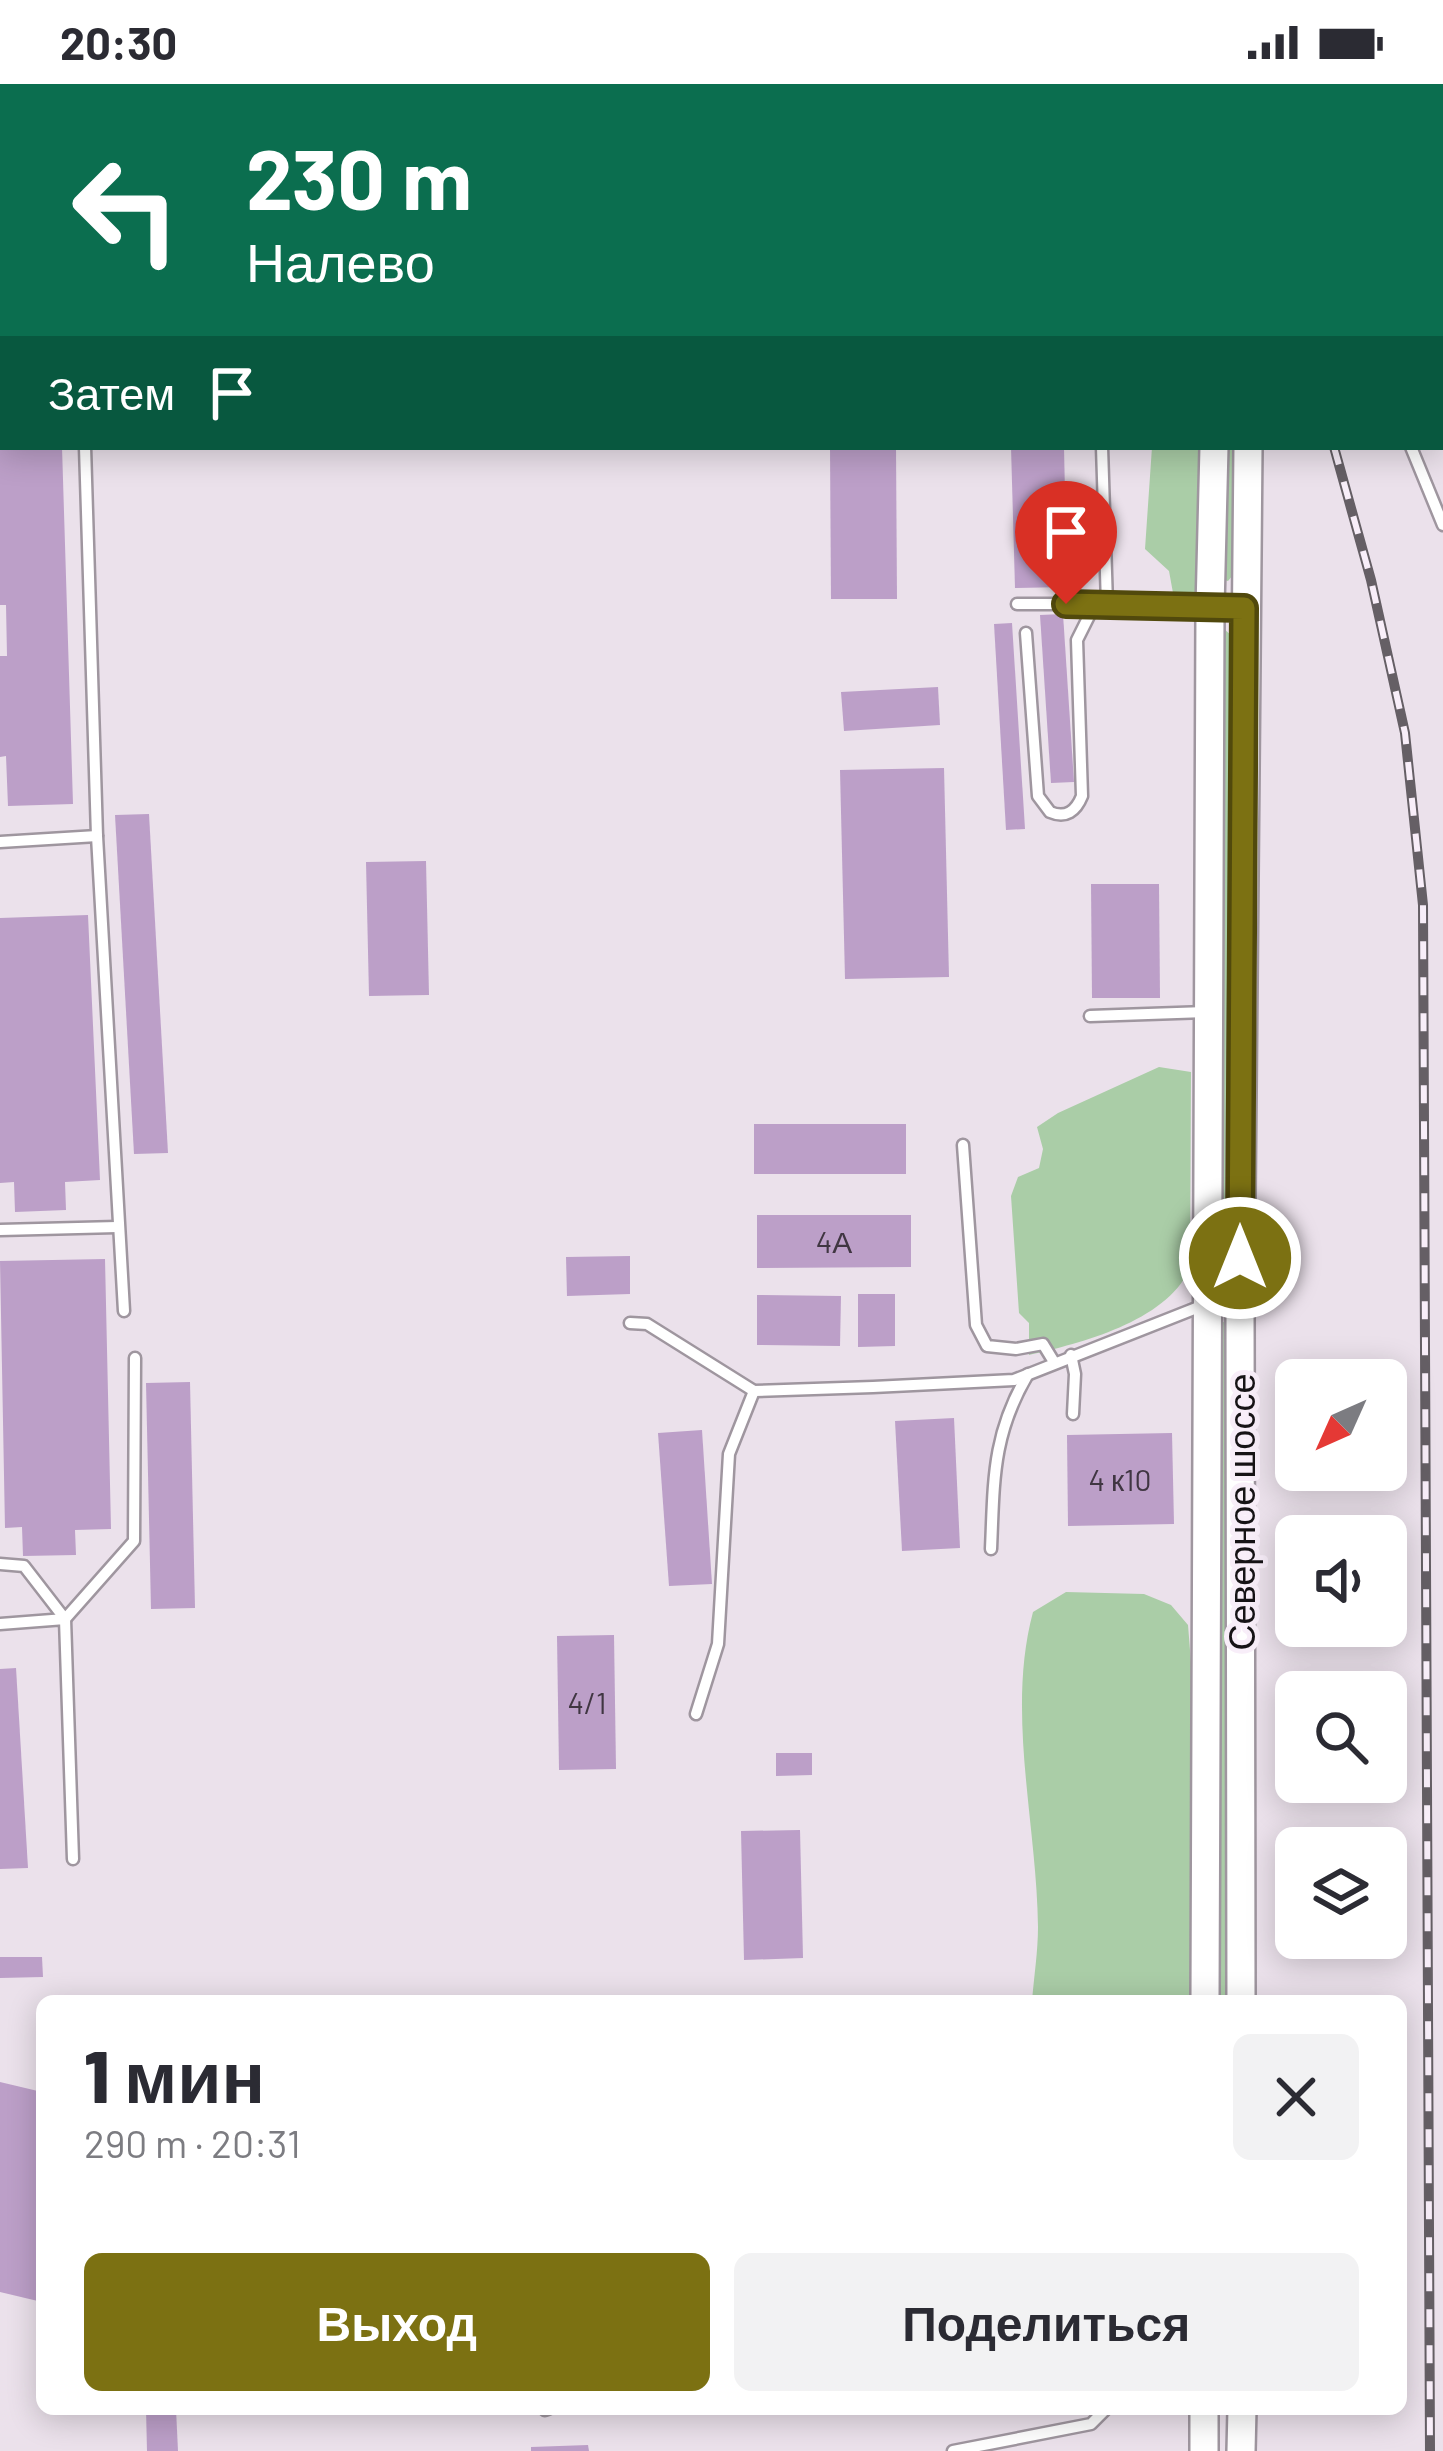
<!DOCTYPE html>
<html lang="ru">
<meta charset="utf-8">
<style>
body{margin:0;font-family:Barlow,sans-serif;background:#f2f2f3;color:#2b2b33;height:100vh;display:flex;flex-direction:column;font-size:45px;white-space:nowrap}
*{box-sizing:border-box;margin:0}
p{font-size:39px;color:#7c7c81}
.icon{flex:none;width:66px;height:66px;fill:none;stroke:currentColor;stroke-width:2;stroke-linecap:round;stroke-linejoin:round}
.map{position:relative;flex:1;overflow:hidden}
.panel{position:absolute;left:36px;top:1911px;width:1371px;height:420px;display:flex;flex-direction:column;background:#fff;border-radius:18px;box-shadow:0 6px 30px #0003}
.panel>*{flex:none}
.hud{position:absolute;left:0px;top:0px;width:1443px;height:366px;box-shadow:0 6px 30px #0003;background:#0b6e4f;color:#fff;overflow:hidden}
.needle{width:78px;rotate:225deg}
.fabs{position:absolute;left:1275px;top:1275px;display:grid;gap:24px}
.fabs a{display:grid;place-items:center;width:132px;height:132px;border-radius:18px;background:#fff;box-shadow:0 6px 30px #0003;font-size:60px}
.pin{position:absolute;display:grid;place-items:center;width:102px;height:102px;color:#fff;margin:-123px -51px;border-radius:50% 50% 50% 0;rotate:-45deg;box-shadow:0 0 12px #0007}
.pin .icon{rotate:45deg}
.me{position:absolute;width:132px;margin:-66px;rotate:0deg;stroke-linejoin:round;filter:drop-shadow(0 0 9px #0008)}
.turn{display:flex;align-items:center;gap:42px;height:252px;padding:0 48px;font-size:54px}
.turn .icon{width:156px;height:156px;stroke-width:2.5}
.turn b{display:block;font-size:84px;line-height:102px}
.then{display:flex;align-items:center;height:114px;padding:0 48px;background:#0003;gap:24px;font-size:45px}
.round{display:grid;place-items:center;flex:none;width:126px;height:126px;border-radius:18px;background:#f2f2f3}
.headline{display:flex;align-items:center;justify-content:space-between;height:204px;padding:0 48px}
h1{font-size:72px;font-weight:800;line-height:90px}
.button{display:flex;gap:24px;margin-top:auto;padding:24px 48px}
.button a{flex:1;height:138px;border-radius:18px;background:#7c7112;color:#fff;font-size:48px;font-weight:800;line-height:138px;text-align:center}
.button a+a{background:#f2f2f3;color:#2b2b33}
.status{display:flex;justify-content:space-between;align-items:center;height:84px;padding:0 60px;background:#fff;direction:ltr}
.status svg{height:33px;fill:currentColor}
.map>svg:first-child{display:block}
</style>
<div class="status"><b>20:30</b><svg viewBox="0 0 49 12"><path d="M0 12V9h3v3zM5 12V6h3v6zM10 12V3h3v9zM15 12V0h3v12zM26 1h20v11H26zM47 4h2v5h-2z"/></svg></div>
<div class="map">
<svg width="1443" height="2367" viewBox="0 0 1443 2367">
<rect width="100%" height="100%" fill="#ebe1eb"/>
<g fill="#aacda7">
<path d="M 1152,363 L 1203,363 L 1200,502 L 1191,516 L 1181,517 L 1173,509 L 1169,487 L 1145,465 Z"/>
<path d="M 1225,363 L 1236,363 L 1233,491 L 1228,497 L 1224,496 Z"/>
<path d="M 1224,545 L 1232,552 L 1227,1198 L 1221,1203 Z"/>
<path d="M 1159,983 L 1191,988 L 1190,1184 C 1167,1237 1082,1259 1029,1271 L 1029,1239 L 1019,1229 L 1011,1112 L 1018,1093 L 1039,1084 L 1043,1065 L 1037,1043 L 1058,1029 Z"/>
<path d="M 1218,1235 L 1227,1240 L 1228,1917 L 1217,1917 Z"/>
<path d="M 1066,1508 L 1144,1510 L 1171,1521 L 1188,1541 L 1194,1616 L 1191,1917 L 1032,1917 C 1034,1893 1038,1867 1038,1843 C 1037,1740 1006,1629 1033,1528 Z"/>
</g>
<g fill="#bc9fc8">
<path d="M 0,363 L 62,363 L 73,720 L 8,722 L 6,672 L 0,673 L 0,572 L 7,572 L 6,521 L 0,521 Z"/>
<path d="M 830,363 L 896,363 L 897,515 L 831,515 Z"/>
<path d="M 1011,363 L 1064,363 L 1067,503 L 1015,504 Z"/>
<path d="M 1063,530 L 1074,698 L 1051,699 L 1040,531 Z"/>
<path d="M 1012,539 L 1025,745 L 1006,746 L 994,540 Z"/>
<path d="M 938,603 L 940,641 L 844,647 L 841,608 Z"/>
<path d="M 944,684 L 949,893 L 845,895 L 840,686 Z"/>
<path d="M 149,730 L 168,1069 L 134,1070 L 115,731 Z"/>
<path d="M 426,777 L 429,911 L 369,912 L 366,778 Z"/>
<path d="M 1091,800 L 1159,800 L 1160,914 L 1092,914 Z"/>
<path d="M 88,831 L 100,1096 L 65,1098 L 66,1126 L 15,1128 L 14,1098 L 0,1099 L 0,834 Z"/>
<rect x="754" y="1040" width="152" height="50"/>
<path d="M 757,1131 L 911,1131 L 911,1183 L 757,1184 Z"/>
<path d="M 630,1172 L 630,1210 L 567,1212 L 566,1173 Z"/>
<path d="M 105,1175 L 111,1445 L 75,1446 L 76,1471 L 23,1472 L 22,1443 L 5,1444 L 0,1177 Z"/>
<path d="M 858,1210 L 895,1210 L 895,1262 L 858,1263 Z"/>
<path d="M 757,1211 L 841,1212 L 840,1262 L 757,1261 Z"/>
<path d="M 190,1298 L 195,1524 L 151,1525 L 146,1299 Z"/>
<path d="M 954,1334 L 960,1464 L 902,1467 L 895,1337 Z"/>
<path d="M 702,1346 L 712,1500 L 669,1502 L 658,1349 Z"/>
<path d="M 1172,1349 L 1174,1440 L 1068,1442 L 1067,1351 Z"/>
<path d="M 614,1551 L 616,1685 L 559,1686 L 557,1552 Z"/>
<path d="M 16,1584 L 28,1784 L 0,1785 L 0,1585 Z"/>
<path d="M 776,1669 L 812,1669 L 812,1691 L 776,1692 Z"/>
<path d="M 800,1746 L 803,1874 L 744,1876 L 741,1747 Z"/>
<path d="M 0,1873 L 42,1873 L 43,1893 L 0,1894 Z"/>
<path d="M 0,1998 L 42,2008 L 42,2218 L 0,2208 Z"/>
<path d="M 146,2325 L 176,2325 L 178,2367 L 147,2367 Z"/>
<path d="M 588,2361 L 589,2367 L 531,2367 L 531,2363 Z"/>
</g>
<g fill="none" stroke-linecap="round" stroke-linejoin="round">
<g stroke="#9f969f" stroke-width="15">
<g id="service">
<path d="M 1269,0 L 1270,3"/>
<path d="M 0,164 L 3,164"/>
<path d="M 1440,220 L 1443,219"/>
<path d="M 85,363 L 97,752 L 124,1227"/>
<path d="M 1102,363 L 1107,520 L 1207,524"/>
<path d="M 1411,363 L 1443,441"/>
<path d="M 1017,520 L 1098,520"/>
<path d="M 1026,549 L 1038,712 L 1050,728 C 1066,735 1076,727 1082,712 L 1077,556 L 1095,520"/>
<path d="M 0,758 L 97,752"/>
<path d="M 1090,932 L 1206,928"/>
<path d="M 963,1061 L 976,1241 L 987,1262 L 1016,1265 L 1043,1260 L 1054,1278"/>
<path d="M 0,1146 L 117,1143"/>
<path d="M 630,1239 L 647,1240 L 754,1307 L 873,1303 L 1014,1296 L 1204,1221"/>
<path d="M 1071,1271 L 1075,1290 L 1073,1330"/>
<path d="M 991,1465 C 994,1396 992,1351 1028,1290"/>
<path d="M 0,1480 L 24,1482 L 65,1535 L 134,1457 L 135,1274"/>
<path d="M 0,1540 L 65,1535 L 73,1775"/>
<path d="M 696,1630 L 718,1560 L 729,1370 L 754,1307"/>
<path d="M 545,2326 L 548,2325"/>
<path d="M 953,2367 L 1091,2340 L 1106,2325"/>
</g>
</g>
<g stroke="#9f969f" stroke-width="32">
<g id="secondary">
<path d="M 1110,0 L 1111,3"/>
<path d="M 1147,0 L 1148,3"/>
<path d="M 1205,1917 L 1210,524 L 1214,363"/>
<path d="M 1241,1917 L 1240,1220 L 1248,363"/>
<path d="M 1204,2367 L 1204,2325"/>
<path d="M 1241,2367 L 1242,2325"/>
</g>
</g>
<use href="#service" stroke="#fff" stroke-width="10"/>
<use href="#secondary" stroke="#fff" stroke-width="27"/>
<g stroke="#655f65" stroke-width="10">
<g id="rail">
<path d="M 1211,0 L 1212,3"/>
<path d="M 443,3 L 443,0"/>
<path d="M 1334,363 L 1371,496 L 1405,649 L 1423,821 L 1430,2367"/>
</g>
</g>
<use href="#rail" stroke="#f8eef9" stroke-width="6" stroke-dasharray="18" stroke-linecap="butt"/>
</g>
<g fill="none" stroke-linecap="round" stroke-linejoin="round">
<g stroke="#51490c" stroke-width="30">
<path id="route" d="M 1066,520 L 1244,524 L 1240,1174"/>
</g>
<use href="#route" stroke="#7c7112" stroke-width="21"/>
</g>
<g text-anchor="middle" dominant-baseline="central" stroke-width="10" stroke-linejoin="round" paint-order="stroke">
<g font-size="30" fill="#403642">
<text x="834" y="1157">4А</text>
<text x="1120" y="1395">4 к10</text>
<text x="587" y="1618">4/1</text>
</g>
<g font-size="36" fill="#161316" stroke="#f8eef9">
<text transform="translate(1240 1428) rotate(-90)">Северное шоссе</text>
</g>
</g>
</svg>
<div class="fabs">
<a><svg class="needle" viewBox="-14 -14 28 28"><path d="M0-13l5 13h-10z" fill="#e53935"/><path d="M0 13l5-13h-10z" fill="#7c7c81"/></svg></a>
<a><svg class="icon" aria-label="sound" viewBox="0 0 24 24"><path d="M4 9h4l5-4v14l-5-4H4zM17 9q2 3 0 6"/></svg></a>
<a><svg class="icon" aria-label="search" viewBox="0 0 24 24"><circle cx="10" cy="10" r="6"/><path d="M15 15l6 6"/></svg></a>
<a><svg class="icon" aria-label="layers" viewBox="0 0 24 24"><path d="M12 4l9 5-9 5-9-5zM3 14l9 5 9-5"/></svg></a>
</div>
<div class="pin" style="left:1066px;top:520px;background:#d93025"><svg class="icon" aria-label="arrive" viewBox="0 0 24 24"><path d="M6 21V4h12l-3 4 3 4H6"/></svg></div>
<svg class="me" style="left:1240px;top:1174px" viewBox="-20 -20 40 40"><circle r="17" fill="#7c7112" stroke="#fff" stroke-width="3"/><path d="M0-11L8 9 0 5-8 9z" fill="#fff"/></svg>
<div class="hud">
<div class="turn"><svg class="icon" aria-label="left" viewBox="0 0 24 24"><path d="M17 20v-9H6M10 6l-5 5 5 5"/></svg><div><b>230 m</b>Налево</div></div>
<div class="then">Затем<svg class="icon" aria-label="arrive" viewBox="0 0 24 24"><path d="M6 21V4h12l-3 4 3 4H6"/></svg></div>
</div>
<section class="panel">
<div class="headline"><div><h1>1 мин</h1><p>290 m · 20:31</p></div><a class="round"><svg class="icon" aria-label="close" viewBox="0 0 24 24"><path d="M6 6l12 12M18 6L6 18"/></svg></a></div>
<div class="button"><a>Выход</a><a>Поделиться</a></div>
</section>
</div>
